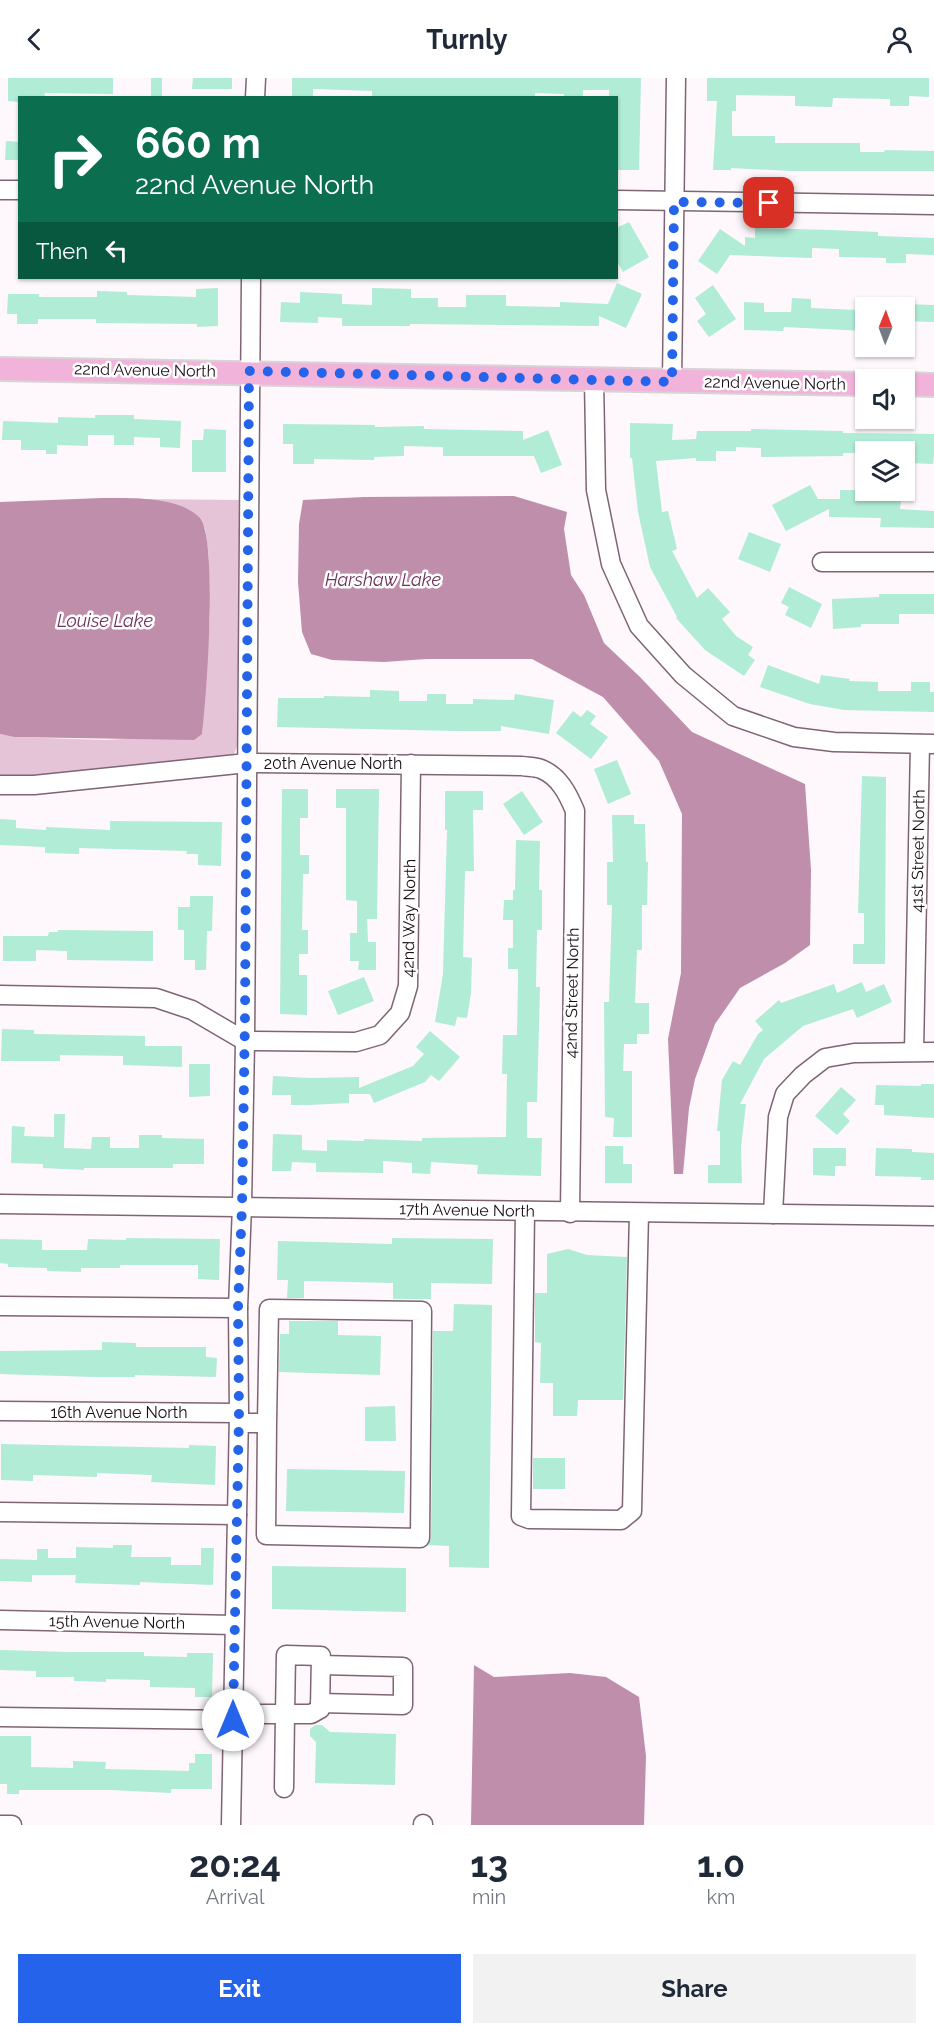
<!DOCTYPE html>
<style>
body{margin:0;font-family:Raleway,sans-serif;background:#f2f2f3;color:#1f2937;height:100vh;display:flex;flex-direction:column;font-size:22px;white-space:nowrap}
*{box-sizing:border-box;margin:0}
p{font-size:20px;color:#747a83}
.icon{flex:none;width:33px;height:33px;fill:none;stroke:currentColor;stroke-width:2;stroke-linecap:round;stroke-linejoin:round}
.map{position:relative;height:1747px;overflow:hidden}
.side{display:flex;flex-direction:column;background:#fff;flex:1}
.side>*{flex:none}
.top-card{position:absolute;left:18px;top:18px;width:600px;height:183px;border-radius:0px;box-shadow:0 2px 4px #0004;background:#0b6e4f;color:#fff;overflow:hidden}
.needle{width:39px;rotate:1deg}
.controls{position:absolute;left:855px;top:219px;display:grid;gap:12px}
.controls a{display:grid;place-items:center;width:60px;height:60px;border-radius:0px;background:#fff;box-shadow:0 2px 4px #0004;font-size:30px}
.pin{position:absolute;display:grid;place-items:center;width:51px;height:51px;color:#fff;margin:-26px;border-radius:12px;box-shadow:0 3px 9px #0006}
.me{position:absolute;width:66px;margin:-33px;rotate:0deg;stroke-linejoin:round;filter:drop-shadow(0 0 4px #0008)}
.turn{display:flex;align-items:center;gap:21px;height:126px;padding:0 18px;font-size:27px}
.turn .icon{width:78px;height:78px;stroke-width:2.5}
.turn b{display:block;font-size:42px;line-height:51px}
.then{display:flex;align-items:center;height:57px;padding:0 18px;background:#0003;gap:12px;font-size:22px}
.eta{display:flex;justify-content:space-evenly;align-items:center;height:102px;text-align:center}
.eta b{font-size:36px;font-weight:700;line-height:42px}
.cta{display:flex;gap:12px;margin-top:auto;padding:12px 18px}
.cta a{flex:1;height:69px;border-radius:0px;background:#2563eb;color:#fff;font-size:24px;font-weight:700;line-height:69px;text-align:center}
.cta a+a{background:#f2f2f3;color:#1f2937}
header{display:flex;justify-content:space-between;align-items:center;height:78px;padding:0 18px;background:#fff;font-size:27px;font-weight:700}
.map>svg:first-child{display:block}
</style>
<header><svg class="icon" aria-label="back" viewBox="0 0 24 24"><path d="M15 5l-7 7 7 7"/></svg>Turnly<svg class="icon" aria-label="person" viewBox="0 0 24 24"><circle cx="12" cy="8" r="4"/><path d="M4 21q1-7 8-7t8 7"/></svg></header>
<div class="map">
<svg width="934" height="1747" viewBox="0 0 934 1747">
<rect width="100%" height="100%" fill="#fef7fb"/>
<path fill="#e6c4d7" d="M 141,421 L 241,422 L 238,666 L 234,676 L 47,697 L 0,700 L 0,656 L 14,659 L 106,662 L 202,656 L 210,539 L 209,479 L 205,450 L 169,425 Z"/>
<g fill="#be8eaa">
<path d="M 514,418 L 567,434 L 564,451 L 571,497 L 584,517 L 604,565 L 640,599 L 692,654 L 805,706 L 811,792 L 810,867 L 785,885 L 740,910 L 715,946 L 695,1001 L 689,1030 L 683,1096 L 674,1096 L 668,961 L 681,895 L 682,736 L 659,683 L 603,619 L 532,581 L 426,581 L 384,584 L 332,582 L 311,576 L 302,554 L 298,504 L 299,446 L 303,422 L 364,419 Z"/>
<path d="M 102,420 C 131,420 177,418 199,439 C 219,458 206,624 202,656 L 194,662 L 14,659 L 0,656 L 0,424 Z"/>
<path d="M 474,1587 L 494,1599 L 570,1595 L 606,1599 L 639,1619 L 646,1678 L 644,1747 L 471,1747 Z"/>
</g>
<g fill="#b0ecd6">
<path d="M 8,0 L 113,0 L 113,16 L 45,15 L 44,20 L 20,20 L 20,24 L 8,23 Z"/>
<rect x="151" y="0" width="11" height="19"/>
<path d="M 193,0 L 232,0 L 232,11 L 192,11 Z"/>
<path d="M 292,0 L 641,0 L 639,92 L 616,92 L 616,20 L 609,20 L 609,12 L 583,12 L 583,20 L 564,20 L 564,16 L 535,15 L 535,20 L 372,20 L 372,13 L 313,11 L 313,20 L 292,20 Z"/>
<path d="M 707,0 L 929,0 L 929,19 L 909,18 L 909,28 L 890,28 L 890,21 L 833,20 L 832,29 L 795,28 L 795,18 L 736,17 L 736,33 L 732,33 L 732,58 L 775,58 L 775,65 L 860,65 L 860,74 L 884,74 L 885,72 L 934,73 L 934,93 L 791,93 L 731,90 L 731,92 L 713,92 L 717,23 L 707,23 Z"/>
<path d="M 6,63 L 20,64 L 20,82 L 5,82 Z"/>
<path d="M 629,144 L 649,179 L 623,194 L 616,182 L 616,150 Z"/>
<path d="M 755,150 L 832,152 L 878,154 L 878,158 L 934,160 L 934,177 L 906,176 L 906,185 L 886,185 L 886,180 L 839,179 L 839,171 L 812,170 L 812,180 L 730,177 L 717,196 L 698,183 L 720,151 L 745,168 L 745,159 L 755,160 Z"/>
<path d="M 617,205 L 642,216 L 626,250 L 599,238 L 599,248 L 410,246 L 410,248 L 342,248 L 342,240 L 318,239 L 318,245 L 280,244 L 281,224 L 300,225 L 300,214 L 342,216 L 342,226 L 372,227 L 372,210 L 411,211 L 411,220 L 438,220 L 438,229 L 466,229 L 466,217 L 506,217 L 506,228 L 560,229 L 560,224 L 608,226 Z"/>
<path d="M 713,207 L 736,241 L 709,259 L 697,243 L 706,236 L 695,220 Z"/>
<path d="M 218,210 L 218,248 L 197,249 L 197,246 L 96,245 L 96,241 L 38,241 L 38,246 L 17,246 L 17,236 L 7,236 L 8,216 L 39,216 L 39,219 L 97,219 L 97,213 L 127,214 L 127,217 L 196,219 L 196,211 Z"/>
<path d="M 792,220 L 811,221 L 811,230 L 859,232 L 858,235 L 866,235 L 866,253 L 784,249 L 783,253 L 744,252 L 744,224 L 764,225 L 764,234 L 791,234 Z"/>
<path d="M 904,226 L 934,227 L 934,244 L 904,243 Z"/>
<path d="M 95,337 L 134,337 L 134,341 L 181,343 L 180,370 L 160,369 L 160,360 L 134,359 L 134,367 L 114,367 L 114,357 L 88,357 L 88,368 L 57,367 L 57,376 L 46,376 L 46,372 L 21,372 L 21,362 L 2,362 L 3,343 L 58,345 L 58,339 L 95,340 Z"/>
<path d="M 630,345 L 673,346 L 672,362 L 696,361 L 697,353 L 751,353 L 751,351 L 843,353 L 843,355 L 934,356 L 934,376 L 933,386 L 908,385 L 909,374 L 843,375 L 843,378 L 761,379 L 761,370 L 736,369 L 736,373 L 716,373 L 716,383 L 696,383 L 696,380 L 656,383 L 662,434 L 668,433 L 677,471 L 672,473 L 697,520 L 708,510 L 730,534 L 722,541 L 736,558 L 753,569 L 748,577 L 755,582 L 744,598 L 705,572 L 676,540 L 677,539 L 650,489 L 638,434 L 632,380 L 630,380 Z"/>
<path d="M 283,346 L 375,347 L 375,349 L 424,348 L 424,351 L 523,353 L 523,362 L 548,352 L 562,387 L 541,395 L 534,378 L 443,378 L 443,369 L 404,368 L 404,378 L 374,379 L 374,382 L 314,381 L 314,386 L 293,386 L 293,366 L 283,366 Z"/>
<path d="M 204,351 L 226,352 L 226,394 L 192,394 L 192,362 L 203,362 Z"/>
<path d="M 810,407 L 818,421 L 840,421 L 840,412 L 862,412 L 862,421 L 901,422 L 900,431 L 934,433 L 934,450 L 880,449 L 881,440 L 829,439 L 829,431 L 786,453 L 772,427 Z"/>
<path d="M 749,454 L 781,466 L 770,494 L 738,481 Z"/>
<path d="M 789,509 L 822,526 L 811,550 L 785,537 L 789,529 L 781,525 Z"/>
<path d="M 879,516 L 934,516 L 934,536 L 899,536 L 899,546 L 861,546 L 861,549 L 833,551 L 832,521 L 879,519 Z"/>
<path d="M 768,587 L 819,606 L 821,597 L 850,601 L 849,603 L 878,604 L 878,613 L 911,613 L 911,604 L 930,604 L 930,614 L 934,614 L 934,634 L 844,632 L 810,626 L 760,609 Z"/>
<path d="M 370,612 L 399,613 L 399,623 L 427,623 L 427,616 L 446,616 L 446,626 L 473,626 L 473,621 L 514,622 L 515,616 L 554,622 L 549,656 L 501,648 L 501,653 L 455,653 L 277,649 L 278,620 L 324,620 L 324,618 L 370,619 Z"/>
<path d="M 587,632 L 596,638 L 590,646 L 608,659 L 591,681 L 556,655 L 573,633 L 581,639 Z"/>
<path d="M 617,682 L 631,716 L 608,726 L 594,691 Z"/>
<path d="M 862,698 L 886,699 L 885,886 L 853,886 L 853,866 L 864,866 L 864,835 L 858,835 Z"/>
<path d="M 282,711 L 308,711 L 308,740 L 300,740 L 300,777 L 309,777 L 309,796 L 303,796 L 302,852 L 308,852 L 308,876 L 299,876 L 299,897 L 307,897 L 307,937 L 280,936 Z"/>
<path d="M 336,711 L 379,711 L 377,841 L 367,841 L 368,864 L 376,864 L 376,892 L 358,892 L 359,883 L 350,883 L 350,855 L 357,855 L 357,823 L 346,822 L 346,730 L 336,730 Z"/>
<path d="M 445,713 L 483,713 L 483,732 L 473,732 L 474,793 L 465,793 L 463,879 L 472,880 L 471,915 L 467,940 L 457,939 L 455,948 L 435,944 L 443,896 L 447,752 L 445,752 Z"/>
<path d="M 522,713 L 543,744 L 524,757 L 503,726 Z"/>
<path d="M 612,737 L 634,737 L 634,746 L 645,746 L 646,784 L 648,784 L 647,827 L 642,827 L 642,872 L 637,872 L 635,925 L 649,925 L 649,956 L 637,956 L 637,966 L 624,966 L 623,993 L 632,993 L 632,1059 L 613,1059 L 614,1040 L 605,1039 L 604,924 L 609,924 L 612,827 L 607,827 L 607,784 L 613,784 Z"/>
<path d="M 0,741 L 16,742 L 16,750 L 46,752 L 46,749 L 110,752 L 110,743 L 222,744 L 221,788 L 198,787 L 198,776 L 186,776 L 187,773 L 79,770 L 79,776 L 45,775 L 45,769 L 0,767 Z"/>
<path d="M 516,762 L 540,763 L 539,812 L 542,812 L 542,852 L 537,852 L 536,909 L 540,909 L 537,1024 L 527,1024 L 527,1060 L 542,1060 L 541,1098 L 477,1096 L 478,1087 L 431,1084 L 430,1096 L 412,1095 L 412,1085 L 383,1083 L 383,1095 L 316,1094 L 316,1085 L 292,1084 L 291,1093 L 272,1093 L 273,1056 L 302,1057 L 302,1072 L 327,1073 L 327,1062 L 364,1063 L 364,1061 L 422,1063 L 422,1060 L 506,1059 L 507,996 L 502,996 L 503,957 L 517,957 L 518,901 L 518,891 L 508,891 L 508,870 L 513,870 L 513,842 L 503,842 L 504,822 L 513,822 L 513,812 L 515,812 Z"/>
<path d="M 190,818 L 213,818 L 212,853 L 207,853 L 206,892 L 195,892 L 195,882 L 184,882 L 184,852 L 178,852 L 178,829 L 190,829 Z"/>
<path d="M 58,852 L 153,853 L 153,883 L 67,882 L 67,873 L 36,872 L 36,883 L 3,883 L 3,858 L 48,858 L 49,854 L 58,854 Z"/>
<path d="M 364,899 L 374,923 L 338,937 L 328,913 Z"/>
<path d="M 862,904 L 866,914 L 884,906 L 892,924 L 857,940 L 853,931 L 803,948 L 764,981 L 740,1026 L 746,1026 L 741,1069 L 742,1105 L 708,1105 L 708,1087 L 720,1087 L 720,1053 L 717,1053 L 722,1002 L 733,983 L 740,987 L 758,956 L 763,952 L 755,943 L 779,922 L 781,925 L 834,906 L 837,915 Z"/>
<path d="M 2,951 L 34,952 L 34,956 L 145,958 L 145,968 L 182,968 L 182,989 L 123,987 L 123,978 L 60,977 L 60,983 L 1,983 Z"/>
<path d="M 430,953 L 460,979 L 439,1003 L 431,997 L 425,1004 L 374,1025 L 370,1016 L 349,1016 L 349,1025 L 309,1027 L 291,1027 L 291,1017 L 272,1017 L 273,998 L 310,1000 L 359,999 L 359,1010 L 413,988 L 424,976 L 416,969 Z"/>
<path d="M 189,986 L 210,986 L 210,1018 L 189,1019 Z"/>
<path d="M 921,1006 L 934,1006 L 934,1040 L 884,1037 L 884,1027 L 875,1027 L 876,1007 L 921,1008 Z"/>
<path d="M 841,1009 L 856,1022 L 843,1036 L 850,1043 L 837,1057 L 815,1038 Z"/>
<path d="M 54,1036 L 65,1036 L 64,1070 L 91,1071 L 92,1059 L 110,1059 L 110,1070 L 139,1070 L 139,1057 L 162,1057 L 162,1060 L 204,1061 L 204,1086 L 173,1086 L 173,1090 L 84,1090 L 84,1092 L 43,1090 L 43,1086 L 11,1085 L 12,1048 L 25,1049 L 24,1058 L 54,1059 Z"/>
<path d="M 605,1068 L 623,1068 L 623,1086 L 632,1086 L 632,1105 L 605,1105 Z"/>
<path d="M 813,1070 L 846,1070 L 846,1088 L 835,1088 L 835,1098 L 813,1097 Z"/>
<path d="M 876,1070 L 912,1071 L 912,1074 L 934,1075 L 934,1102 L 921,1102 L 921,1099 L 875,1098 Z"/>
<path d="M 126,1160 L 220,1161 L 219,1202 L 198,1201 L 198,1187 L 120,1187 L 120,1190 L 81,1190 L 81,1194 L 47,1193 L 47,1190 L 8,1189 L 8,1186 L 0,1185 L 0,1161 L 42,1162 L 42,1172 L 87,1172 L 88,1161 L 126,1162 Z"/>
<path d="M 392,1160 L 493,1161 L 492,1206 L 431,1205 L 431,1221 L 393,1221 L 393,1205 L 304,1203 L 304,1220 L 287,1220 L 288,1202 L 277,1202 L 278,1163 L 392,1166 Z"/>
<path d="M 568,1171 L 587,1177 L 627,1179 L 623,1322 L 578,1322 L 577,1338 L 553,1338 L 553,1305 L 540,1305 L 541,1265 L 535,1264 L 535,1215 L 547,1215 L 547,1176 Z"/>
<path d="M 454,1226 L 492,1227 L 489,1490 L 449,1489 L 449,1468 L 428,1467 L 431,1460 L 433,1253 L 453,1253 Z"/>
<path d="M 289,1243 L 338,1243 L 338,1257 L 381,1258 L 380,1297 L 279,1294 L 280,1256 L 289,1256 Z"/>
<path d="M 102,1264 L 136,1265 L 136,1269 L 206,1269 L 206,1279 L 217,1280 L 216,1299 L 135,1297 L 135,1299 L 94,1299 L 0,1296 L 0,1273 L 102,1272 Z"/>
<path d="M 395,1328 L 396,1363 L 365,1363 L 365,1329 Z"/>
<path d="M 1,1366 L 189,1370 L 189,1367 L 216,1368 L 215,1407 L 151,1404 L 152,1397 L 97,1395 L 97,1399 L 33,1397 L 33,1403 L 1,1402 Z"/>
<rect x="533" y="1380" width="32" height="31"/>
<path d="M 287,1391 L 405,1393 L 404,1435 L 286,1433 Z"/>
<path d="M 113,1467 L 132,1467 L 131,1479 L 171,1479 L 171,1487 L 201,1487 L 201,1470 L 214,1470 L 213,1507 L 140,1504 L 140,1507 L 75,1505 L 76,1497 L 32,1497 L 32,1504 L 0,1503 L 0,1481 L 37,1482 L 37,1471 L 48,1471 L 48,1480 L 76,1480 L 76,1469 L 113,1470 Z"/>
<path d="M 272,1488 L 406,1490 L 406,1534 L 272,1531 Z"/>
<path d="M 0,1572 L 69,1574 L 144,1574 L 144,1578 L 187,1579 L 187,1575 L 213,1575 L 212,1619 L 195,1619 L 195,1610 L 150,1609 L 150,1602 L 106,1601 L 106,1604 L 74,1603 L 74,1599 L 36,1599 L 36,1593 L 0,1592 Z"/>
<path d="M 315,1647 L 322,1647 L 330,1654 L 396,1656 L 395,1707 L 315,1705 L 316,1664 L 310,1658 L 310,1651 Z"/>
<path d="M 0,1658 L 31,1658 L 31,1689 L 73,1690 L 73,1683 L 106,1684 L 105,1691 L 189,1693 L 189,1685 L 195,1685 L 195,1676 L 212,1676 L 212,1711 L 171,1711 L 171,1715 L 111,1712 L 19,1712 L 19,1716 L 7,1716 L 7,1706 L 0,1706 Z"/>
</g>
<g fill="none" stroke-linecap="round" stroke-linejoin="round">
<g stroke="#7f6474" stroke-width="21">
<g id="minor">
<path d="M 255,20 L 256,0"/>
<path d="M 0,112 L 20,112"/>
<path d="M 616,122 L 934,127"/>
<path d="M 594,302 L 596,412 L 611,486 L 639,548 L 683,597 L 733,638 L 794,659 L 834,664 L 934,666"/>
<path d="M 672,304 L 676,0"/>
<path d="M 822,484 L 934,484"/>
<path d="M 0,707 L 34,707 L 247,685 L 522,688 C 528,689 536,689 541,691 C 559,698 568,716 575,733 L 570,1135"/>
<path d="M 0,917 L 156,920 L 192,932 L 245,963 L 356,964 L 380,957 L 400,935 L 408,908 L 411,686"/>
<path d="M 914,973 L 920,666"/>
<path d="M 0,1126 C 311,1129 623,1135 934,1138"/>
<path d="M 525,1133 L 521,1438 L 529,1441 L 621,1442 L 632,1433 L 639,1135"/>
<path d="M 773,1136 L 778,1039 L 785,1016 L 803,997 L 825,980 L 854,975 L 934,974"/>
<path d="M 0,1228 L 238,1230"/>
<path d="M 0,1333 L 239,1335"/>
<path d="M 239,1345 L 267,1345 L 269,1231 L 422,1233 L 420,1460 L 266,1457 L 267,1345"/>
<path d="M 0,1434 L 237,1437"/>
<path d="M 0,1542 L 234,1547"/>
<path d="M 286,1577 L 321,1578 L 320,1631 L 311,1636 L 285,1636 Z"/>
<path d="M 320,1625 L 403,1627 L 403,1589 L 321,1587"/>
<path d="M 0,1639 L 233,1642 L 250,1636 L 285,1636 L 284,1710"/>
<path d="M 0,1747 L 12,1747"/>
<path d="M 231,1747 L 239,1335 L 238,1230 L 242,1128 L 245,963 L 251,200"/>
<path d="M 423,1747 L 423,1746"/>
</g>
</g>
<g stroke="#d6d4d5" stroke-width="26">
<g id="major">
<path d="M 0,291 C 289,294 577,303 866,306"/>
<path d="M 904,306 L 934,307"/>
</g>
</g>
<use href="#minor" stroke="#fff" stroke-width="18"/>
<use href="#major" stroke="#f2b3da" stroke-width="22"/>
</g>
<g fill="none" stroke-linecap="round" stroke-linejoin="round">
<path stroke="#2563eb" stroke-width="10" stroke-dasharray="0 18" d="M 233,1642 L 239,1335 L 238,1230 L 242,1128 L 245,939 L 249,293 L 672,304 L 674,124 L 769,125"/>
</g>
<g text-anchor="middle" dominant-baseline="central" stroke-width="5" stroke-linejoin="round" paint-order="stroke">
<g font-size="16" fill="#190e14" stroke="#fff">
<text transform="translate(145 292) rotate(1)">22nd Avenue North</text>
<text transform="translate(775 305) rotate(1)">22nd Avenue North</text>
<text x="333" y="685">20th Avenue North</text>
<text transform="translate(918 773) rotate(-89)">41st Street North</text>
<text transform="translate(409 840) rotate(-89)">42nd Way North</text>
<text transform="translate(572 915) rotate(-89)">42nd Street North</text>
<text transform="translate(467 1132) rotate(1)">17th Avenue North</text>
<text x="119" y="1334">16th Avenue North</text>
<text transform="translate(117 1544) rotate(1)">15th Avenue North</text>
</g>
<g font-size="18" font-style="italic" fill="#6d3258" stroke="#fff">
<text x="383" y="501">Harshaw Lake</text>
<text x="105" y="542">Louise Lake</text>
</g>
</g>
</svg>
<div class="controls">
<a><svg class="needle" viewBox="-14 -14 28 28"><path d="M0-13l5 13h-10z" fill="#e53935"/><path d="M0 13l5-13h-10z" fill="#747a83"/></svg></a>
<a><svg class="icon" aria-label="sound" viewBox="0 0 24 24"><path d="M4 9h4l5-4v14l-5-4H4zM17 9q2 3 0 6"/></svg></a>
<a><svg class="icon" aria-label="layers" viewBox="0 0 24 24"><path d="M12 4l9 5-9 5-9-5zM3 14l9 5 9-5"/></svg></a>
</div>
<div class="pin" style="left:769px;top:125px;background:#d93025"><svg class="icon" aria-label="arrive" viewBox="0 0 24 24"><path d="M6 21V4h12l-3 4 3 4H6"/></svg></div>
<svg class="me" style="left:233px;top:1642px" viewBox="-20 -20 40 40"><circle r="19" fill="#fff"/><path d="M0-13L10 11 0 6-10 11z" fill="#2563eb"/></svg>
<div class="top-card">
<div class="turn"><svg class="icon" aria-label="right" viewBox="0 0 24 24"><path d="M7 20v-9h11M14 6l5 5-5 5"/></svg><div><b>660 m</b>22nd Avenue North</div></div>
<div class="then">Then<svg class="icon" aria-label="left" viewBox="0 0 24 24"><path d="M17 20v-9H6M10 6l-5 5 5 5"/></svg></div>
</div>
</div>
<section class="side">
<div class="eta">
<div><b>20:24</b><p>Arrival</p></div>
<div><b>13</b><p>min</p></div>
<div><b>1.0</b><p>km</p></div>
</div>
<div class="cta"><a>Exit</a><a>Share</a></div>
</section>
